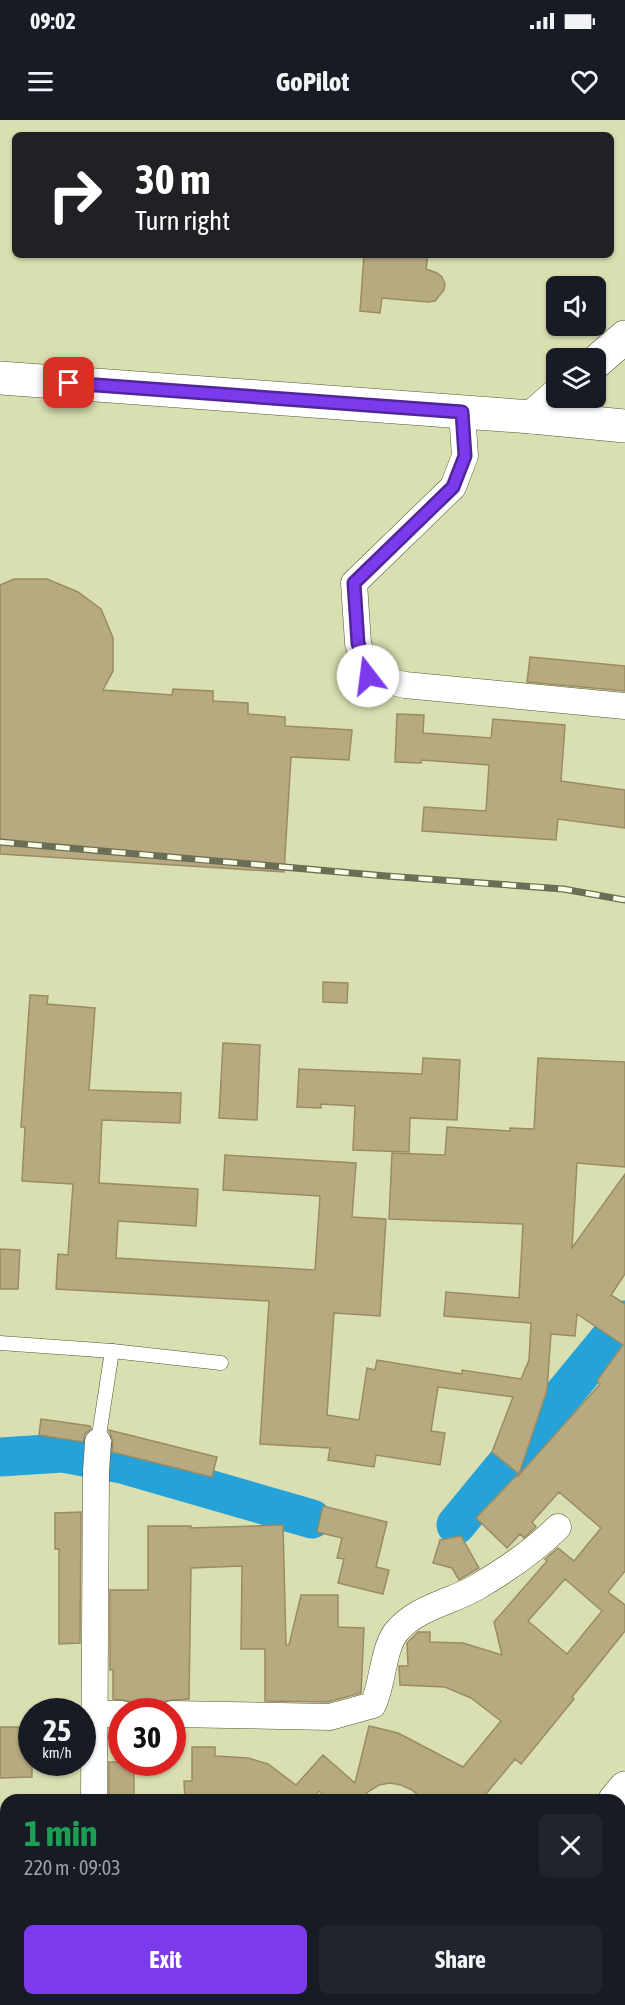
<!DOCTYPE html>
<meta charset="utf-8">
<style>
body{margin:0;font-family:"Asap Condensed",sans-serif;background:#20242c;color:#f1f3f6;height:100vh;display:flex;flex-direction:column;font-size:22px;white-space:nowrap}
*{box-sizing:border-box;margin:0}
p{font-size:20px;color:#9ea1a6}
.icon{flex:none;width:33px;height:33px;fill:none;stroke:currentColor;stroke-width:2;stroke-linecap:round;stroke-linejoin:round}
.map{position:relative;flex:1;overflow:hidden}
.sheet{position:absolute;left:0px;top:1674px;width:626px;height:212px;display:flex;flex-direction:column;background:#171b24;border-radius:18px 18px 0 0;box-shadow:0 2px 4px #0004}
.sheet>*{flex:none}
.guide{position:absolute;left:12px;top:12px;width:602px;height:126px;border-radius:9px;box-shadow:0 2px 4px #0004;background:#202124;color:#fff;overflow:hidden}
.tools{position:absolute;left:546px;top:156px;display:grid;gap:12px}
.tools a{display:grid;place-items:center;width:60px;height:60px;border-radius:9px;background:#171b24;box-shadow:0 2px 4px #0004;font-size:30px}
.speed{position:absolute;left:18px;top:1578px;display:flex;gap:12px;font-size:30px;font-weight:700;text-align:center}
.speed>*{display:grid;place-content:center;width:78px;height:78px;border-radius:50%;background:#171b24;box-shadow:0 2px 4px #0004;line-height:1}
.speed small{font-size:15px;font-weight:400}
.speed .limit{border:9px solid #d22;background:#fff;color:#111}
.pin{position:absolute;display:grid;place-items:center;width:51px;height:51px;color:#fff;margin:-26px;border-radius:12px;box-shadow:0 3px 9px #0006}
.me{position:absolute;width:66px;margin:-33px;rotate:345deg;stroke-linejoin:round;filter:drop-shadow(0 0 4px #0008)}
.turn{display:flex;align-items:center;gap:21px;height:126px;padding:0 24px;font-size:27px}
.turn .icon{width:78px;height:78px;stroke-width:2.5}
.turn b{display:block;font-size:42px;line-height:51px}
.round{display:grid;place-items:center;flex:none;width:63px;height:63px;border-radius:9px;background:#20242c}
.headline{display:flex;align-items:center;justify-content:space-between;height:102px;padding:0 24px}
h1{font-size:36px;font-weight:700;line-height:45px;color:#1e9e55}
.action{display:flex;gap:12px;margin-top:auto;padding:12px 24px}
.action a{flex:1;height:69px;border-radius:9px;background:#7c3aed;color:#fff;font-size:24px;font-weight:700;line-height:69px;text-align:center}
.action a+a{background:#20242c;color:#f1f3f6}
.status{display:flex;justify-content:space-between;align-items:center;height:42px;padding:0 30px;background:#171b24;direction:ltr}
.status svg{height:16px;fill:currentColor}
header{display:flex;justify-content:space-between;align-items:center;height:78px;padding:0 24px;background:#171b24;font-size:27px;font-weight:700}
.map>svg:first-child{display:block}
</style>
<div class="status"><b>09:02</b><svg viewBox="0 0 49 12"><path d="M0 12V9h3v3zM5 12V6h3v6zM10 12V3h3v9zM15 12V0h3v12zM26 1h20v11H26zM47 4h2v5h-2z"/></svg></div>
<header><svg class="icon" aria-label="menu" viewBox="0 0 24 24"><path d="M4 6h16M4 12h16M4 18h16"/></svg>GoPilot<svg class="icon" aria-label="heart" viewBox="0 0 24 24"><path d="M12 20l-8-8c-3-5 5-10 8-4 3-6 11-1 8 4z"/></svg></header>
<div class="map">
<svg width="625" height="1885" viewBox="0 0 625 1885">
<rect width="100%" height="100%" fill="#dadfb2"/>
<path fill="#25a2d8" d="M 120,1880 L 234,1880 L 249,1885 L 134,1885 Z"/>
<g fill="none" stroke-linecap="round" stroke-linejoin="round">
<g stroke="#25a2d8" stroke-width="39">
<path d="M 0,1337 L 63,1333 L 122,1344 L 312,1399"/>
<path d="M 456,1405 L 625,1200"/>
</g>
</g>
<g fill="#b7aa80" stroke="#998c63" stroke-width="1.5" fill-rule="evenodd">
<path d="M 364,135 L 428,135 L 426,149 L 437,153 L 442,157 L 445,164 L 444,170 L 435,181 L 428,182 L 382,178 L 380,193 L 360,191 Z"/>
<path d="M 14,459 L 47,459 L 78,472 L 101,489 L 113,518 L 113,551 L 103,570 L 172,575 L 173,569 L 213,571 L 213,581 L 248,583 L 248,594 L 285,597 L 285,606 L 352,610 L 349,640 L 291,637 L 284,752 L 0,734 L 0,465 Z"/>
<path d="M 530,537 L 625,546 L 625,571 L 527,562 Z"/>
<path d="M 397,594 L 424,595 L 423,613 L 491,618 L 493,599 L 565,605 L 561,661 L 625,670 L 625,708 L 558,699 L 556,720 L 422,711 L 424,687 L 486,691 L 489,645 L 422,640 L 421,643 L 395,642 Z"/>
<path d="M 323,862 L 348,863 L 347,883 L 323,882 Z"/>
<path d="M 30,875 L 48,876 L 47,884 L 95,888 L 89,970 L 181,973 L 180,1003 L 102,1000 L 99,1063 L 198,1069 L 196,1106 L 118,1101 L 116,1138 L 315,1150 L 320,1076 L 223,1070 L 225,1035 L 356,1043 L 352,1097 L 386,1099 L 380,1196 L 334,1193 L 327,1295 L 359,1300 L 367,1248 L 375,1250 L 377,1240 L 462,1254 L 462,1250 L 521,1259 L 529,1240 L 531,1203 L 444,1196 L 446,1172 L 519,1178 L 523,1104 L 389,1099 L 392,1033 L 445,1035 L 447,1007 L 510,1011 L 510,1008 L 534,1009 L 538,938 L 625,942 L 625,1047 L 577,1043 L 572,1128 L 625,1054 L 625,1154 L 611,1175 L 625,1184 L 625,1451 L 608,1472 L 625,1485 L 625,1511 L 572,1577 L 574,1579 L 521,1644 L 515,1639 L 481,1680 L 424,1680 L 412,1670 L 401,1665 L 390,1663 L 379,1665 L 366,1673 L 374,1680 L 329,1680 L 319,1671 L 314,1677 L 317,1680 L 185,1680 L 184,1661 L 192,1661 L 192,1627 L 215,1627 L 215,1636 L 248,1638 L 268,1644 L 296,1665 L 323,1635 L 355,1663 L 369,1606 L 398,1613 L 463,1647 L 501,1601 L 471,1578 L 445,1567 L 400,1565 L 399,1546 L 408,1546 L 407,1523 L 418,1512 L 430,1512 L 430,1522 L 463,1523 L 502,1535 L 494,1502 L 547,1441 L 545,1439 L 558,1428 L 574,1441 L 601,1408 L 559,1372 L 532,1402 L 536,1407 L 524,1418 L 520,1414 L 507,1428 L 476,1398 L 518,1354 L 518,1356 L 600,1264 L 597,1261 L 623,1225 L 577,1194 L 575,1216 L 551,1214 L 547,1270 L 519,1354 L 492,1332 L 513,1277 L 438,1267 L 431,1311 L 445,1313 L 440,1345 L 376,1335 L 374,1347 L 328,1340 L 330,1328 L 260,1324 L 269,1181 L 56,1169 L 58,1134 L 68,1135 L 73,1064 L 22,1061 L 25,1007 L 21,1007 ZM 565,1459 L 602,1491 L 567,1534 L 528,1501 Z"/>
<path d="M 223,923 L 260,925 L 257,1000 L 219,998 Z"/>
<path d="M 423,938 L 460,940 L 457,1000 L 410,998 L 409,1032 L 353,1030 L 355,986 L 321,984 L 321,988 L 297,987 L 299,949 L 422,954 Z"/>
<path d="M 0,1129 L 20,1130 L 18,1169 L 0,1169 Z"/>
<path d="M 41,1299 L 90,1306 L 91,1309 L 85,1314 L 83,1322 L 39,1315 Z"/>
<path d="M 109,1310 L 217,1337 L 212,1357 L 112,1332 L 113,1322 Z"/>
<path d="M 323,1386 L 387,1402 L 376,1447 L 389,1450 L 383,1474 L 338,1463 L 344,1439 L 337,1438 L 342,1418 L 317,1412 Z"/>
<path d="M 81,1392 L 80,1523 L 59,1524 L 59,1429 L 55,1429 L 55,1393 Z"/>
<path d="M 283,1405 L 286,1525 L 289,1525 L 301,1475 L 338,1475 L 338,1507 L 364,1508 L 361,1573 L 328,1582 L 265,1581 L 265,1529 L 241,1529 L 242,1446 L 191,1448 L 189,1579 L 165,1581 L 159,1587 L 135,1587 L 129,1581 L 113,1579 L 113,1550 L 110,1550 L 110,1470 L 148,1470 L 148,1406 L 191,1406 L 191,1408 Z"/>
<path d="M 461,1416 L 479,1448 L 459,1460 L 452,1448 L 433,1443 L 440,1420 Z"/>
<path d="M 0,1607 L 32,1607 L 32,1657 L 0,1658 Z"/>
<rect x="109" y="1642" width="25" height="38"/>
</g>
<g fill="none" stroke-linecap="round" stroke-linejoin="round">
<g stroke="#54572f" stroke-width="15">
<g id="lane">
<path d="M 0,1223 L 112,1231 L 221,1243"/>
<path d="M 98,1322 L 112,1231"/>
</g>
</g>
<g stroke="#54572f" stroke-width="27">
<g id="street">
<path d="M 462,292 L 465,336 L 453,367 L 354,463 L 358,523 L 368,556 L 405,565 L 625,586"/>
<path d="M 94,1594 L 122,1594"/>
<path d="M 172,1594 L 330,1597 L 373,1585 C 383,1564 383,1527 397,1511 C 417,1487 452,1482 477,1467 C 506,1450 534,1431 558,1407"/>
<path d="M 94,1680 L 96,1352 L 98,1322"/>
<path d="M 620,1803 L 625,1797"/>
<path d="M 0,1864 L 6,1866"/>
<path d="M 43,1880 L 58,1885"/>
<path d="M 283,1880 L 300,1885"/>
<path d="M 550,1885 L 555,1880"/>
</g>
</g>
<g stroke="#54572f" stroke-width="34">
<g id="secondary">
<path d="M 596,242 L 625,217"/>
<path d="M 532,297 L 556,276"/>
</g>
</g>
<g stroke="#54572f" stroke-width="34">
<g id="highway">
<path d="M 0,258 L 532,297 L 625,306"/>
<path d="M 615,1680 L 625,1668"/>
<path d="M 450,1885 L 454,1880"/>
</g>
</g>
<use href="#lane" stroke="#fff" stroke-width="14"/>
<use href="#street" stroke="#fff" stroke-width="26"/>
<use href="#secondary" stroke="#fff" stroke-width="33"/>
<use href="#highway" stroke="#fff" stroke-width="33"/>
<g stroke="#6b6e54" stroke-width="7">
<path id="rail" d="M 0,722 L 386,756 L 563,769 L 625,780"/>
</g>
<use href="#rail" stroke="#fbfee7" stroke-width="4.5" stroke-dasharray="14" stroke-linecap="butt"/>
</g>
<g fill="none" stroke-linecap="round" stroke-linejoin="round">
<g stroke="#51269a" stroke-width="15">
<path id="route" d="M 69,263 L 462,292 L 465,336 L 453,367 L 354,463 L 358,523 L 368,556"/>
</g>
<use href="#route" stroke="#7c3aed" stroke-width="10"/>
</g>
</svg>
<div class="tools">
<a><svg class="icon" aria-label="sound" viewBox="0 0 24 24"><path d="M4 9h4l5-4v14l-5-4H4zM17 9q2 3 0 6"/></svg></a>
<a><svg class="icon" aria-label="layers" viewBox="0 0 24 24"><path d="M12 4l9 5-9 5-9-5zM3 14l9 5 9-5"/></svg></a>
</div>
<div class="speed"><div>25<small>km/h</small></div><div class="limit">30</div></div>
<div class="pin" style="left:69px;top:263px;background:#d93025"><svg class="icon" aria-label="arrive" viewBox="0 0 24 24"><path d="M6 21V4h12l-3 4 3 4H6"/></svg></div>
<svg class="me" style="left:368px;top:556px" viewBox="-20 -20 40 40"><circle r="19" fill="#fff"/><path d="M0-13L10 11 0 6-10 11z" fill="#7c3aed"/></svg>
<div class="guide">
<div class="turn"><svg class="icon" aria-label="right" viewBox="0 0 24 24"><path d="M7 20v-9h11M14 6l5 5-5 5"/></svg><div><b>30 m</b>Turn right</div></div>
</div>
<section class="sheet">
<div class="headline"><div><h1>1 min</h1><p>220 m · 09:03</p></div><a class="round"><svg class="icon" aria-label="close" viewBox="0 0 24 24"><path d="M6 6l12 12M18 6L6 18"/></svg></a></div>
<div class="action"><a>Exit</a><a>Share</a></div>
</section>
</div>
